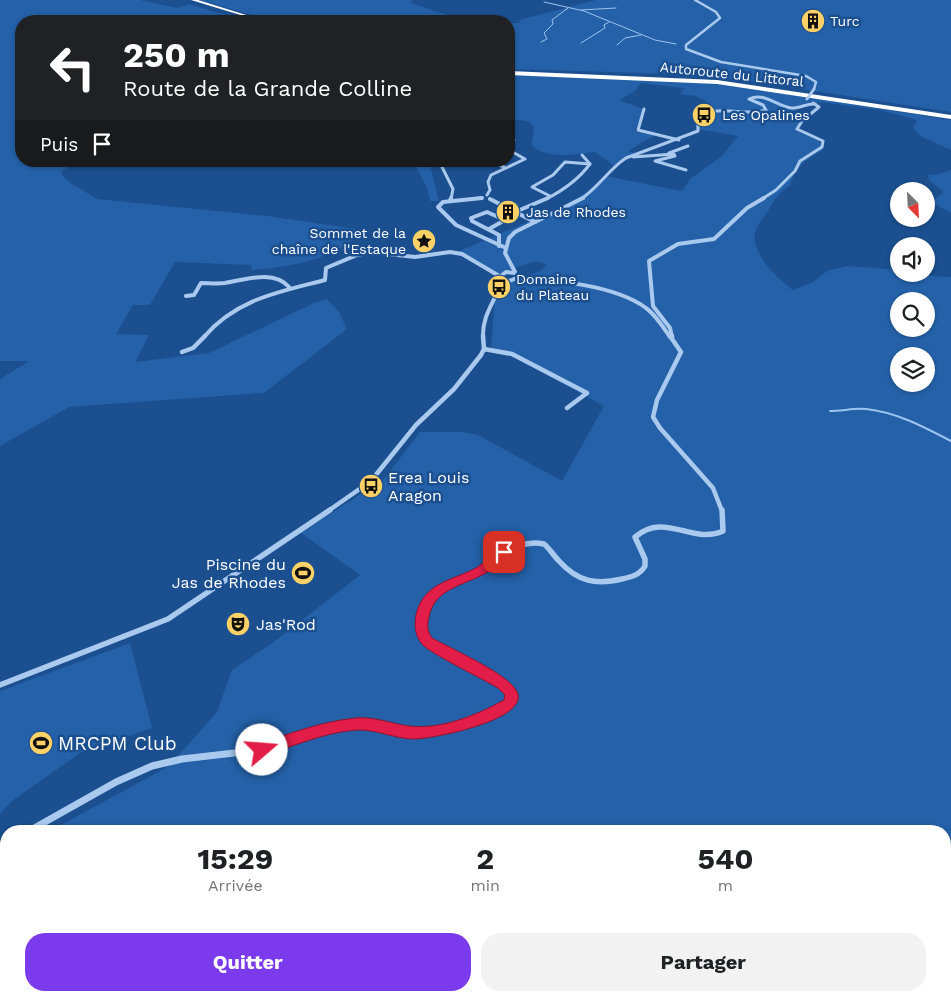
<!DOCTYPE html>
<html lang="fr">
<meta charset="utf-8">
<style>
body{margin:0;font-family:"Work Sans",sans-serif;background:#f2f2f2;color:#202124;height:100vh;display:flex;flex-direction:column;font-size:19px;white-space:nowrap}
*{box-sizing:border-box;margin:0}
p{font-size:16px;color:#757577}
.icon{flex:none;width:28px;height:28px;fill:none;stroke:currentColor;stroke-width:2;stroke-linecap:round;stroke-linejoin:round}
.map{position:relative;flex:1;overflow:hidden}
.sheet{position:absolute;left:0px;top:825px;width:951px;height:176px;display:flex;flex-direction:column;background:#fff;border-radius:20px 20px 0 0;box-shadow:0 1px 4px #0004}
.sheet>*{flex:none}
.hud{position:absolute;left:15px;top:15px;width:500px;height:152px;border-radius:20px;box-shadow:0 1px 4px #0004;background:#202124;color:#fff;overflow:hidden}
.needle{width:32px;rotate:156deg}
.controls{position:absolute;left:890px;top:182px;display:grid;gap:10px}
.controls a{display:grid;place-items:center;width:45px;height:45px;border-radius:50%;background:#fff;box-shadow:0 1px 4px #0004;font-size:25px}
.pin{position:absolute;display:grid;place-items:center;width:42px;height:42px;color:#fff;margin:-21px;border-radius:10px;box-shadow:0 2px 8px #0006}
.me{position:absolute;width:55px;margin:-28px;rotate:72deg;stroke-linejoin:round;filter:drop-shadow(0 0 4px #0008)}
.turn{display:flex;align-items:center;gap:18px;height:105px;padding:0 25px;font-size:22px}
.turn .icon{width:65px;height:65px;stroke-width:2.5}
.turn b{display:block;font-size:35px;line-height:42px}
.then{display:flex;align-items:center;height:48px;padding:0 25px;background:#0003;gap:10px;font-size:19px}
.eta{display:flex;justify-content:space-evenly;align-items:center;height:85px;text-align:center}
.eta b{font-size:30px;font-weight:700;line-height:35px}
.cta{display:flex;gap:10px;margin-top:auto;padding:10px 25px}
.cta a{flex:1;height:58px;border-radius:20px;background:#7c3aed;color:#fff;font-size:20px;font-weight:700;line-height:58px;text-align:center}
.cta a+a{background:#f2f2f2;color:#202124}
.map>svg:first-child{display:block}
</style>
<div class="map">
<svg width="951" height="1001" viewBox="0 0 951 1001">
<rect width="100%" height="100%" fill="#1b4f8f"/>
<g fill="#2461a8" fill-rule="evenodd">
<path d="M 0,0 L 140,0 L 177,8 L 189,4 L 245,21 L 21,21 L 21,161 L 78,161 L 62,171 L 62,175 L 69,182 L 97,199 L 267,216 L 363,230 C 337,260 289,267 252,270 L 251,265 L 175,262 L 150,305 L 133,305 L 116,334 L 149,335 L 135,362 L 209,353 L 314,303 L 327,299 L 339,312 L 347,329 L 264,393 L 69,407 L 0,446 L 0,379 L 29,361 L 0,361 Z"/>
<path d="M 200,0 L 412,0 L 411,3 L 464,21 L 272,21 Z"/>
<path d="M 596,0 L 951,0 L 951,112 L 749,81 L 673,74 L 509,69 L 509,23 L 520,23 L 519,20 Z"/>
<path d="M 509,75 L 684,81 L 742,87 L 951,120 L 951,150 L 922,137 L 913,128 L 917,120 L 880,110 L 821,102 L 803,105 L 795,111 L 783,113 L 787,117 L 803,123 L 799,129 L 817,137 L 823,150 C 806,159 795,167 790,186 C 780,190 775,200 769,209 C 765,216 757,225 755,233 C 751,254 778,279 793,290 L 813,282 L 827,271 L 847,266 L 899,270 L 899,274 L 951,277 L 951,1001 L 0,1001 L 0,929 L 6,918 L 6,995 L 945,995 L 945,831 L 58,831 L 61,825 L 169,766 L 217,712 L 232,670 L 275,641 L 360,575 L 301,533 L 384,479 L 420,432 L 462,432 L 478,435 L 562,481 L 604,406 L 506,353 L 491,349 L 495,297 L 509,283 L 540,271 L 547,265 L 536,261 L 497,274 L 457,252 L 562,207 L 586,192 L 605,176 L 682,191 L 690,179 L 722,156 L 738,136 L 696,129 L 696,116 L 713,106 L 696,96 L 680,94 L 684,88 L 641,83 L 635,91 L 619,100 L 643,109 L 635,131 L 655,135 L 628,151 L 637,154 L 614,166 L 595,152 C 573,154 551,160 532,146 C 531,140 534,135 534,129 C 533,118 516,120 509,121 ZM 899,301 L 926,301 L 926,329 L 899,329 ZM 899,356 L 926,356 L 926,384 L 899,384 Z"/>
<path d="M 413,161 L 429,161 L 439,201 L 430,201 L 427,188 Z"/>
<path d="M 951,170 L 951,213 L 932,202 L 944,192 L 930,181 L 927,174 L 936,175 Z"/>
<path d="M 130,643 L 152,728 L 80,753 L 12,801 L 0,814 L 0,691 Z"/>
</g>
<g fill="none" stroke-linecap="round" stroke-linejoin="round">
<g stroke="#9cc4f0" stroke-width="1">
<path d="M 544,2 L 584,11 L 655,40 L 676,44"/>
<path d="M 581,10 L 616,8"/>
<path d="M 541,42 L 547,39 L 544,33 L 553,24 L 552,20 L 568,8"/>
<path d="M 581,43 L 605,28 L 604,25 L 609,22"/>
<path d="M 617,45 L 625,38 L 641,35"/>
</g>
<path stroke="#9cc4f0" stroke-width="2" d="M 830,411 C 842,411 854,408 866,409 C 896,412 924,427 951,441"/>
<path stroke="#a9c9ee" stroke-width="2.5" d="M 695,0 L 716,12 L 720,18 L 686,45 L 686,49 L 721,62 L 806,76 L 816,82 L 814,89"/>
<g stroke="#a9c9ee" stroke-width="3">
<path d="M 644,109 L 638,130 L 679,140"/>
<path d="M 509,135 L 514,140 L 509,146"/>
<path d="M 669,153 L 688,146"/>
<path d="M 633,157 L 674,154 L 675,156 L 655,161 L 686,170"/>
<path d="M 444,161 L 442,167 L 453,189 L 451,199"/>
<path d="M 490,161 L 504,167"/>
<path d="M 487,195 L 490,190 L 488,182 L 491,175 L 525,159 L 509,150"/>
<path d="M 550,196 L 532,187 L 553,175 L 565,162 L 590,164"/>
<path d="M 472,199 L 482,198"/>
<path d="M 546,199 C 564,190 578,180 590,164 L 582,155"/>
<path d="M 581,199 C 598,188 609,169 626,158 L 698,131 L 698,118 C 719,103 743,117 766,110 L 763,105 L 749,99 C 765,92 776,106 791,108 C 799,109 807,103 815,104"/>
<path d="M 762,199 L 776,190 L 795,171 L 800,161 L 822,147 L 823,141 L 797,129 L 802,121 L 819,107 L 813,103"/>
</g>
<g stroke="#a9c9ee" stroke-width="4">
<path d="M 482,198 L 443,202 L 438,207 L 456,225 L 506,248"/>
<path d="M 490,199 L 535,222"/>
<path d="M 450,201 L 451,198"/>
<path d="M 515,212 L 548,198"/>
<path d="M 489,229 L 505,220 L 487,212 L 471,218 L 472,221 L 499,235 L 499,246"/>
<path d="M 515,272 L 505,253 L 509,238 L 515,232 L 583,198"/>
<path d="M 515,279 C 552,279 615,285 646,308 C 656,315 663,327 670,337"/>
<path d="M 501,284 L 517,278"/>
<path d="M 186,296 L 194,295 L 201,283 C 209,283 217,284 225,283 C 244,280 274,269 289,287"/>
<path d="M 204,337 C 236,299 279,292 325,280 L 326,268 L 357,255 L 371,252 L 415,257 L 450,252 L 462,254 L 501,277"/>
<path d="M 483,337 C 482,311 500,297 502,275 L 506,272 L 515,273"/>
<path d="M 672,337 L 670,328 L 653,306 L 649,261 L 678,244 L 714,239 L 747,208 L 764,198"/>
</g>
<g stroke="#a9c9ee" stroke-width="4.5">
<path d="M 670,336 L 681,352 L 657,400 L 653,417 L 660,428 L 713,488 L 722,511"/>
<path d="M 672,336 L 672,338"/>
<path d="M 484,349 L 512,354 L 587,393 L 567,408"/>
<path d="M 182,352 L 193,348 L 205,336"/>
<path d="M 328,511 L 371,481 L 416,425 L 454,389 L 481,355 L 484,349 L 483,336"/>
</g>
<g stroke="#a9c9ee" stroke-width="5.5">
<path d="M 0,685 L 168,619 L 330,510"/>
<path d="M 329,729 L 359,724 L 390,729"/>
<path d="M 448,729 L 494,713 L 512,699 C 510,695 508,689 505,686 C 486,664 438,661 425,636 C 421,628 420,622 422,614 C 430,584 460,582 484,569 C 505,558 517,538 544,544 C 550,549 554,556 559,561 C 578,582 596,585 622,579 C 631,577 640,575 645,566 L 645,559 L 635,537 C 665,511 692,545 723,531 L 722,510"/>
</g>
<g stroke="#a9c9ee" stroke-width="7">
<path d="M 385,727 L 411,733 L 453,727"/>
<path d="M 29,831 L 116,782 L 152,766 L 182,759 L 260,750 L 334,727"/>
<path d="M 0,846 L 6,843"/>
</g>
<g fill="#fff" fill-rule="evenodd">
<path d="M 191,0 L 198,0 L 266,21 L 260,21 Z"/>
<path d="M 509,71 L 717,80 L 951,115 L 951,119 L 717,84 L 509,75 Z"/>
</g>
<path stroke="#a9c9ee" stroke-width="3" d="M 807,99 L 814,89"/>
</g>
<path fill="#e11d48" stroke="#92132f" d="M 504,548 L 509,549 L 510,552 L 509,556 C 501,562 493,570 484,574 C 462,586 434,589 429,617 C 427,625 427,631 432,638 C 452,649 506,673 516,690 C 535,719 432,739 414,739 C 395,739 376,729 357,730 C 325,732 292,747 262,756 L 256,754 L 254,750 L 256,745 C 288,734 323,721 356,718 C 373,716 393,724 409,726 C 441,730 477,715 504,700 L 505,695 L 498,688 C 485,680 429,653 422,644 C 415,635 414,626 416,615 C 423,583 451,581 476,568 C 486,562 493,551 504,548 Z"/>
<defs>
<g id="building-disc" transform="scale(1.25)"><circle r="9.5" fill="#ffd166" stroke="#1b4f8f"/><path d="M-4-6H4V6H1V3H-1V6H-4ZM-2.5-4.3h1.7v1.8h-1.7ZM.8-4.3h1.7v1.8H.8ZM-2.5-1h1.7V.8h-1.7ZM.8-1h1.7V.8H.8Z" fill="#111"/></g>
<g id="bus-disc" transform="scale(1.25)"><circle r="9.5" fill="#ffd166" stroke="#1b4f8f"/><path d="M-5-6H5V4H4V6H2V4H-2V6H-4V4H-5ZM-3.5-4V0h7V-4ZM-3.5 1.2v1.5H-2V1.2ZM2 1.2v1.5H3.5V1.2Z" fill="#111"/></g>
<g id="sight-disc" transform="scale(1.25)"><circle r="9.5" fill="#ffd166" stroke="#1b4f8f"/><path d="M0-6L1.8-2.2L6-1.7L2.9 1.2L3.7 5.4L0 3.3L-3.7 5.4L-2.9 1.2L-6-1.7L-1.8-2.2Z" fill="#111"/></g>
<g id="stadium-disc" transform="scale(1.25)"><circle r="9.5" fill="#ffd166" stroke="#1b4f8f"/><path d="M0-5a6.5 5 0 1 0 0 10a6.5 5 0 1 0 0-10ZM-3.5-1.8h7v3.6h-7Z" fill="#111"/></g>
<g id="theatre-disc" transform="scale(1.25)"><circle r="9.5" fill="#ffd166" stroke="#1b4f8f"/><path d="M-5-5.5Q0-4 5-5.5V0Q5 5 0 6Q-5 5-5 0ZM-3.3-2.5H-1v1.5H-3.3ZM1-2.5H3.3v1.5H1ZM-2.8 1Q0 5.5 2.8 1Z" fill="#111"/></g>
</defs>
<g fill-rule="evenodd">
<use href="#building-disc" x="813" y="21"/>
<use href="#bus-disc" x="704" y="115"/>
<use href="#building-disc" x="508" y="212"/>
<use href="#sight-disc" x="424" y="241"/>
<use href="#bus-disc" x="499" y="287"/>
<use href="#bus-disc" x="371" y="486"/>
<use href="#stadium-disc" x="303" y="573"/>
<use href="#theatre-disc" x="238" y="624"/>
<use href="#stadium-disc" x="41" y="743"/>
</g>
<g text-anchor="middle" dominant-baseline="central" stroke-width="5" stroke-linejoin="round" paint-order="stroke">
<g font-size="14" fill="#fff" stroke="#1b4f8f" text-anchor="start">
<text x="830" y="21">Turc</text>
<text x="722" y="115">Les Opalines</text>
<text x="526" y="212">Jas de Rhodes</text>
<text x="406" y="233" text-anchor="end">Sommet de la<tspan x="406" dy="16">chaîne de l'Estaque</tspan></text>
<text x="516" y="279">Domaine<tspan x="516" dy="16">du Plateau</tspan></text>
</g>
<g font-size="14" fill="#fff" stroke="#1b4f8f">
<text transform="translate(732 74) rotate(6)">Autoroute du Littoral</text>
</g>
<g font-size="16" fill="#fff" stroke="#1b4f8f" text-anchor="start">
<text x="388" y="477">Erea Louis<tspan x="388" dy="18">Aragon</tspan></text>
<text x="286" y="564" text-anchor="end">Piscine du<tspan x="286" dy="18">Jas de Rhodes</tspan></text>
<text x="256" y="624">Jas'Rod</text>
</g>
<g font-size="19" fill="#fff" stroke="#1b4f8f" text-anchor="start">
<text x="58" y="743">MRCPM Club</text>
</g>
</g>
</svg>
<div class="controls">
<a><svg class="needle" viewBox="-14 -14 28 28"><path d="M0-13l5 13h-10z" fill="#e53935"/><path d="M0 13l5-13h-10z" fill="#757577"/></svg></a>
<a><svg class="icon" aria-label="sound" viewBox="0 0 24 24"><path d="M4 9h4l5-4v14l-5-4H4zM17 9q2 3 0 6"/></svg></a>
<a><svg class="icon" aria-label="search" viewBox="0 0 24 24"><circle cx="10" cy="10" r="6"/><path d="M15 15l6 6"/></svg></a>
<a><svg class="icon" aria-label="layers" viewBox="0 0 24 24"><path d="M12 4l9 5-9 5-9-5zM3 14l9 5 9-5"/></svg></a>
</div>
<div class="pin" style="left:504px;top:552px;background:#d93025"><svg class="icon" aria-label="arrive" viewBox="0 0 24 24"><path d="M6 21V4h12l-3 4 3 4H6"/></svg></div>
<svg class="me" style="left:262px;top:750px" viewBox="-20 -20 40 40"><circle r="19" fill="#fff"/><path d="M0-13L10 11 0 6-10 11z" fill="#e11d48"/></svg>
<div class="hud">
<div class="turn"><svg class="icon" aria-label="left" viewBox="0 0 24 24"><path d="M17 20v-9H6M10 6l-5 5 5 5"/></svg><div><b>250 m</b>Route de la Grande Colline</div></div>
<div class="then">Puis<svg class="icon" aria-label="arrive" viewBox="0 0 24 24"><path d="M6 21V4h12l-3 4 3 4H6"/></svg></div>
</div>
<section class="sheet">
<div class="eta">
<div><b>15:29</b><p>Arrivée</p></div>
<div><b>2</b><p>min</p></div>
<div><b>540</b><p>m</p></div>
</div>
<div class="cta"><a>Quitter</a><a>Partager</a></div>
</section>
</div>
